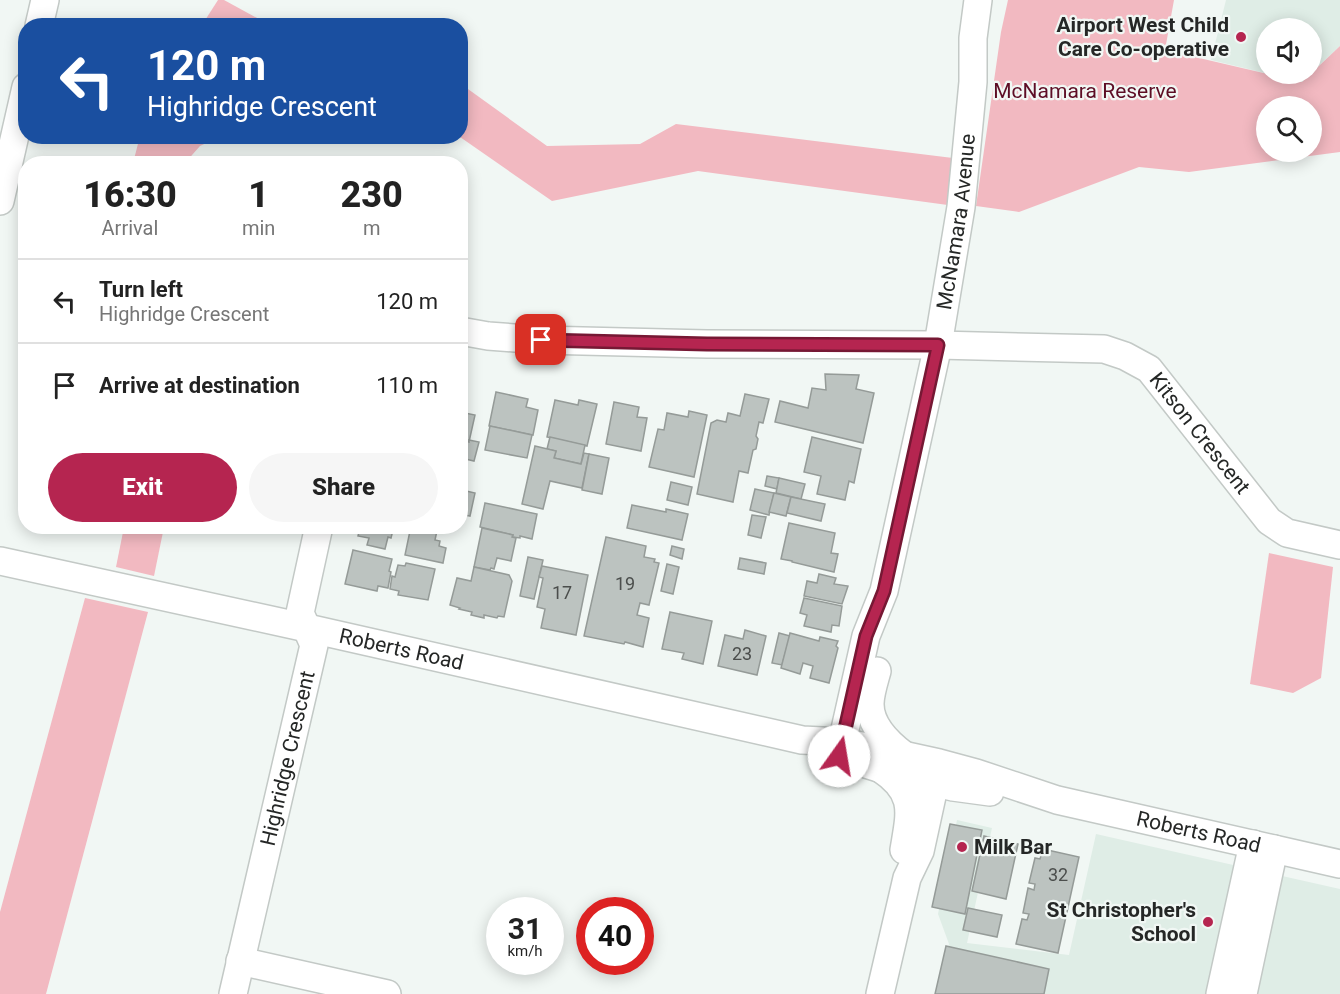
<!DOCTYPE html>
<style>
body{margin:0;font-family:Roboto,sans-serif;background:#f6f6f6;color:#222;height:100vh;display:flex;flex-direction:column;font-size:22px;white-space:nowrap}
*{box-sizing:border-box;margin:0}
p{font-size:20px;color:#767676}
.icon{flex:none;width:33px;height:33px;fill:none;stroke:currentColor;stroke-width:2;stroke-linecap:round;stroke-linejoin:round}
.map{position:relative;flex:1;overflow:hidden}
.panel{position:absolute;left:18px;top:156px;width:450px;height:378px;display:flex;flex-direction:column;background:#fff;border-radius:24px;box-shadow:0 3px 15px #0003}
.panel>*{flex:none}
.hud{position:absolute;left:18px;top:18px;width:450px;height:126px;border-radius:24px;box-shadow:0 3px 15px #0003;background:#1a4fa0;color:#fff;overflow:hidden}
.buttons{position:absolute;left:1256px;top:18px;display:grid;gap:12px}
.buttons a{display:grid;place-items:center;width:66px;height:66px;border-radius:50%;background:#fff;box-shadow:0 3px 15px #0003;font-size:30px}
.speed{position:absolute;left:486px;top:897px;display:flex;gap:12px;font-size:30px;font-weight:700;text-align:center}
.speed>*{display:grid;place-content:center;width:78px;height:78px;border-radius:50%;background:#fff;box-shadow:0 3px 15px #0003;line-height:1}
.speed small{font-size:15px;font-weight:400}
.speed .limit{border:9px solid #d22;background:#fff;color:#111}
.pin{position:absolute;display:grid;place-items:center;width:51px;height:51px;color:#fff;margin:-26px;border-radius:12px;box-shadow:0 3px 9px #0006}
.me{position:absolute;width:66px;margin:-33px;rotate:13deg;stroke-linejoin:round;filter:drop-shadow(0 0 4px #0008)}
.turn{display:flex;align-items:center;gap:21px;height:126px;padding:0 30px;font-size:27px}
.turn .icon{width:78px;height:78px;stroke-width:2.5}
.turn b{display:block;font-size:42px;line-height:51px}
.eta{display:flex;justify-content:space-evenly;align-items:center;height:102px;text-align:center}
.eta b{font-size:36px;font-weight:800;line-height:42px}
.cta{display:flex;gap:12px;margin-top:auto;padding:12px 30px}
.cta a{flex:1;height:69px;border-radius:36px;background:#b52550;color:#fff;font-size:24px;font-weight:800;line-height:69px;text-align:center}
.cta a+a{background:#f6f6f6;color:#222}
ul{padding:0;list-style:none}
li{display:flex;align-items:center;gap:18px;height:84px;padding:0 30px;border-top:2px solid #e0e0e0}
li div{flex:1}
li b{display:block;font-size:22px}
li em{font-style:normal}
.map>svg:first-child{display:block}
</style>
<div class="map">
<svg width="1340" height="994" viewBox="0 0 1340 994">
<rect width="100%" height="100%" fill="#f1f7f4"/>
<g fill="#dfede6">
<path d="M 1226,0 L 1340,0 L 1340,46 L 1311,73 L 1311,28 L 1266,28 L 1266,74 L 1311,74 L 1302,82 L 1211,60 Z"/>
<path d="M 957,820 L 992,828 L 967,943 L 1069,955 L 1096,834 L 1340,889 L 1340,994 L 937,994 L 949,944 L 938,914 Z"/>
</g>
<g fill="#f2b9c1" fill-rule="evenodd">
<path d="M 218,0 L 224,0 L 270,25 L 202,25 Z"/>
<path d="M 1008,0 L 1174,0 L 1165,50 L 1302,82 L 1340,46 L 1340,152 L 1189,172 L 1139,167 L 1019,212 L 976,206 L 1001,32 ZM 1311,106 L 1311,152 L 1266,152 L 1266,106 Z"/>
<path d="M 461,84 L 547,146 L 640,144 L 676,124 L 961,159 L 955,206 L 698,171 L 552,201 L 460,137 Z"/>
<path d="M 143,137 L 143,136 L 219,137 L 200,146 L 185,163 L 133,163 L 139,140 Z"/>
<path d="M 124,527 L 164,527 L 154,576 L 116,567 Z"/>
<path d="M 1269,553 L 1333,567 L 1321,678 L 1293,693 L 1250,684 Z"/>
<path d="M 85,598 L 148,612 L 46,994 L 0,994 L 0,912 Z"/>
</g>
<g fill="#bcc3c0" stroke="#959b98" stroke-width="1.5">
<path d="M 825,374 L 859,375 L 856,389 L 874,393 L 863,443 L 775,422 L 780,401 L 808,408 L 812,388 L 826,390 Z"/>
<path d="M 496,392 L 528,399 L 526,407 L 538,410 L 533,435 L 489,426 Z"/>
<path d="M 745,394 L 769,399 L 763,423 L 759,422 L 756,436 L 758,439 L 756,449 L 753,450 L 748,473 L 739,471 L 733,502 L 697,494 L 711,423 L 717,420 L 726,422 L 728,413 L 740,416 Z"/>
<path d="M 555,400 L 578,405 L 579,400 L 597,404 L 587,446 L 547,437 Z"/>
<path d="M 614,402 L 639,407 L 637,417 L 647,418 L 641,451 L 606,444 Z"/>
<path d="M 689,411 L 707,415 L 694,477 L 649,467 L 658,429 L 664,430 L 667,413 L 688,417 Z"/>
<path d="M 460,412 L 475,415 L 469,442 L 460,441 Z"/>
<path d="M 490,426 L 532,435 L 527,458 L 485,450 Z"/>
<path d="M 550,437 L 585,445 L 581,464 L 554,458 L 556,451 L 547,449 Z"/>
<path d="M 812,437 L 861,449 L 854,483 L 849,481 L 845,500 L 817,494 L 821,476 L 804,472 Z"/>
<path d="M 469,440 L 479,442 L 474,461 L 461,458 L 464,441 L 469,442 Z"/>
<path d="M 535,446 L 556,451 L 554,458 L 581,464 L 584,453 L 589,454 L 582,488 L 550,481 L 543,509 L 522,504 Z"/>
<path d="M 589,454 L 609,458 L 602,494 L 582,490 Z"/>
<path d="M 767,476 L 779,478 L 777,489 L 765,486 Z"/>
<path d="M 779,478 L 805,484 L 801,499 L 776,493 Z"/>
<path d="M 671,482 L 692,487 L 688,505 L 667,500 Z"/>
<path d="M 755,489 L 774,493 L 769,515 L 750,510 Z"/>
<path d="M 462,490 L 475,493 L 470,516 L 460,514 L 460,498 Z"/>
<path d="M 774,493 L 791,497 L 786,516 L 769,512 Z"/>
<path d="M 791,497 L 825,504 L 821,521 L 787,513 Z"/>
<path d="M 485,503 L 537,514 L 532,539 L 520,536 L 520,538 L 512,537 L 513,535 L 480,527 Z"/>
<path d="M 632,505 L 666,512 L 666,509 L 688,514 L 682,540 L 627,528 Z"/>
<path d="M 752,515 L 766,517 L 761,538 L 748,535 Z"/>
<path d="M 789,523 L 835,533 L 831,553 L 838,554 L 834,572 L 792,562 L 792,561 L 781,559 Z"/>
<path d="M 356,526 L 394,526 L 391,538 L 388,537 L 385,549 L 367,545 L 369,538 L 358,536 L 359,532 L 355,531 Z"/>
<path d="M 411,526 L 438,526 L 435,540 L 440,541 L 439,546 L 446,548 L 443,563 L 405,555 Z"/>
<path d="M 482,528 L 513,535 L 512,537 L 516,538 L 511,561 L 497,558 L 494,569 L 491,568 L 490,570 L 474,567 Z"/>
<path d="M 606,537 L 646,546 L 644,557 L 655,559 L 654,562 L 659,563 L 649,605 L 640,603 L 637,615 L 649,618 L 643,647 L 625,642 L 624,644 L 584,636 Z"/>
<path d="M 672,546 L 684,549 L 682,559 L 670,555 Z"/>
<path d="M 353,550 L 392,559 L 389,571 L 391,572 L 388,588 L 378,586 L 377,591 L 345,584 Z"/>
<path d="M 528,557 L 543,560 L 534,599 L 520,596 Z"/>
<path d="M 740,558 L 766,563 L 764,574 L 738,569 Z"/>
<path d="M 406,563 L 435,569 L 428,600 L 398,595 L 399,591 L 390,589 L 392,576 L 395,577 L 398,565 L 405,566 Z"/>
<path d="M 667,564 L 679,567 L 673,594 L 661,591 Z"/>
<path d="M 542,566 L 588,575 L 576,635 L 541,628 L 545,609 L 537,607 L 543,578 L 539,577 Z"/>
<path d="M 474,567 L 509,575 L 512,581 L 504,617 L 498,616 L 497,618 L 484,615 L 484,618 L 471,615 L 472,612 L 459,609 L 460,608 L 450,605 L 457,578 L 471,581 Z"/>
<path d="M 819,574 L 836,578 L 834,584 L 848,586 L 842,604 L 804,596 L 807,581 L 817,583 Z"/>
<path d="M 804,598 L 842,606 L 839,626 L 832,625 L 831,632 L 804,626 L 807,615 L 800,613 Z"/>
<path d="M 670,612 L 712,621 L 703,664 L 682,659 L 684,653 L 662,649 Z"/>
<path d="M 745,630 L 766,636 L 757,675 L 718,666 L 725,635 L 743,639 Z"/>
<path d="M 779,633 L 790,636 L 782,665 L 772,663 Z"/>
<path d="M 790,633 L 819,641 L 820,637 L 838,641 L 836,646 L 838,648 L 829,683 L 810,678 L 813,666 L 803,663 L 800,674 L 781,668 Z"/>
<path d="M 950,824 L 982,830 L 965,914 L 932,907 Z"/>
<path d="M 984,836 L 1018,844 L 1006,899 L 972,891 Z"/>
<path d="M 1043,849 L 1079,857 L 1058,953 L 1016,944 L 1022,919 L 1027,920 L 1029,914 L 1023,913 L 1028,888 L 1034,890 L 1035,884 L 1029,883 L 1035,858 L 1040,859 Z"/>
<path d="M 968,908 L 1002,915 L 997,937 L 963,930 Z"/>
<path d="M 946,946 L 1049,969 L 1044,994 L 935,994 Z"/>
</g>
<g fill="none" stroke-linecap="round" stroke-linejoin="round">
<g stroke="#c3c9c6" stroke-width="30">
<g id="minor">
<path d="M 39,26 L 45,0"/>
<path d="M 0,201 L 26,87"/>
<path id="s1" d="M 460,331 L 488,336 L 541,340 L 707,344 L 938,345 L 1104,349 L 1125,356 L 1149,369 L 1269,521 L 1287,533 L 1340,545"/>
<path id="s2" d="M 0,561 L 307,628 L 802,740 L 843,742 L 939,763 L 976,773 L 1057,800 L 1340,864"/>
<path d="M 877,671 C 874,682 870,694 870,704 C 870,726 888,743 904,755"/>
<path id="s3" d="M 839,756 L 866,636 L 884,591 L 938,345 L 961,207 L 973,82 L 973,38 L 978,0"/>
<path d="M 856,761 L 894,773 L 953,787 L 990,792"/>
<path d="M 881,769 C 917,793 910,813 904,850"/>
<path d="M 240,961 L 387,994"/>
<path id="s4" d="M 233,994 L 314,645 L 300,613 L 319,526"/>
<path d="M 880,994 L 907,878 L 920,851 L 939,764"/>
<path d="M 1220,994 L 1253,844"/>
<path d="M 1243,994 L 1274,849"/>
</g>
</g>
<use href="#minor" stroke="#fff" stroke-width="27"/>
</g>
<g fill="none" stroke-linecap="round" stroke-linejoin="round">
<g stroke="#761834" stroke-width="15">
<path id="route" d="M 541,340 L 707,344 L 938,345 L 884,591 L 866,636 L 839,756"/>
</g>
<use href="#route" stroke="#b52550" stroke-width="10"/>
</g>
<g fill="#b52550" stroke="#f1f7f4" stroke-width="2">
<circle cx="1241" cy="37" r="6"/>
<circle cx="962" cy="847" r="6"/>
<circle cx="1208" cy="922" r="6"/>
</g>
<g text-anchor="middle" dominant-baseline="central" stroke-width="4.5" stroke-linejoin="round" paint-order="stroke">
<g font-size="18" fill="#4b4e4c">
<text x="625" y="583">19</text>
<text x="562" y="592">17</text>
<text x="742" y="653">23</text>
<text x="1058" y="874">32</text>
</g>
<g font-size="21" font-weight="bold" fill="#252726" stroke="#f1f7f4" text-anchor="end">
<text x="1229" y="25">Airport West Child<tspan x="1229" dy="24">Care Co-operative</tspan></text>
<text x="974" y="847" text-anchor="start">Milk Bar</text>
<text x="1196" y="910">St Christopher's<tspan x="1196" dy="24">School</tspan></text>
</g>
<g font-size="21" fill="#5d0d25" stroke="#f1f7f4">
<text x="1085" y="91">McNamara Reserve</text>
</g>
<g font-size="21" fill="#252726" stroke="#f1f7f4">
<text stroke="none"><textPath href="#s3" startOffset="548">McNamara Avenue</textPath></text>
<text stroke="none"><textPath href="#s1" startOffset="776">Kitson Crescent</textPath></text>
<text stroke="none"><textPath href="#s2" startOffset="411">Roberts Road</textPath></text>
<text stroke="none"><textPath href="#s4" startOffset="242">Highridge Crescent</textPath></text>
<text stroke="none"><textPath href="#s2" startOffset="1230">Roberts Road</textPath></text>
</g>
</g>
</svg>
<div class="buttons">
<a><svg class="icon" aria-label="sound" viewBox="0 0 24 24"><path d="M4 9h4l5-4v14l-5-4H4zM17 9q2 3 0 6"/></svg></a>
<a><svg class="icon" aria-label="search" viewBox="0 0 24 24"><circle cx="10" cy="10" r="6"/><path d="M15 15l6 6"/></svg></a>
</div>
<div class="speed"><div>31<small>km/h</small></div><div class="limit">40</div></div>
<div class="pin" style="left:541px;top:340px;background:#d93025"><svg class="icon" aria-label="arrive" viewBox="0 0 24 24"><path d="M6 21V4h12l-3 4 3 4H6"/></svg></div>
<svg class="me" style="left:839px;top:756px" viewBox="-20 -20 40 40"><circle r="19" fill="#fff"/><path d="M0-13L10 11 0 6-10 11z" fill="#b52550"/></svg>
<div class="hud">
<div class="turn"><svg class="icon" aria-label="left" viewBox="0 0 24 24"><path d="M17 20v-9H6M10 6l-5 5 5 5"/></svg><div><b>120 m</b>Highridge Crescent</div></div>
</div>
<section class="panel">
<div class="eta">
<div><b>16:30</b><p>Arrival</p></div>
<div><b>1</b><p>min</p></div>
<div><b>230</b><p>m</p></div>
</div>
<ul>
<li><svg class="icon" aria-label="left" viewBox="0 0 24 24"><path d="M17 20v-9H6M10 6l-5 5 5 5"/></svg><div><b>Turn left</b><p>Highridge Crescent</p></div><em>120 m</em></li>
<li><svg class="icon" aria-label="arrive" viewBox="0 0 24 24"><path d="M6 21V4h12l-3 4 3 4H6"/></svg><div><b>Arrive at destination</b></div><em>110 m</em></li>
</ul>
<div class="cta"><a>Exit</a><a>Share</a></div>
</section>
</div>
